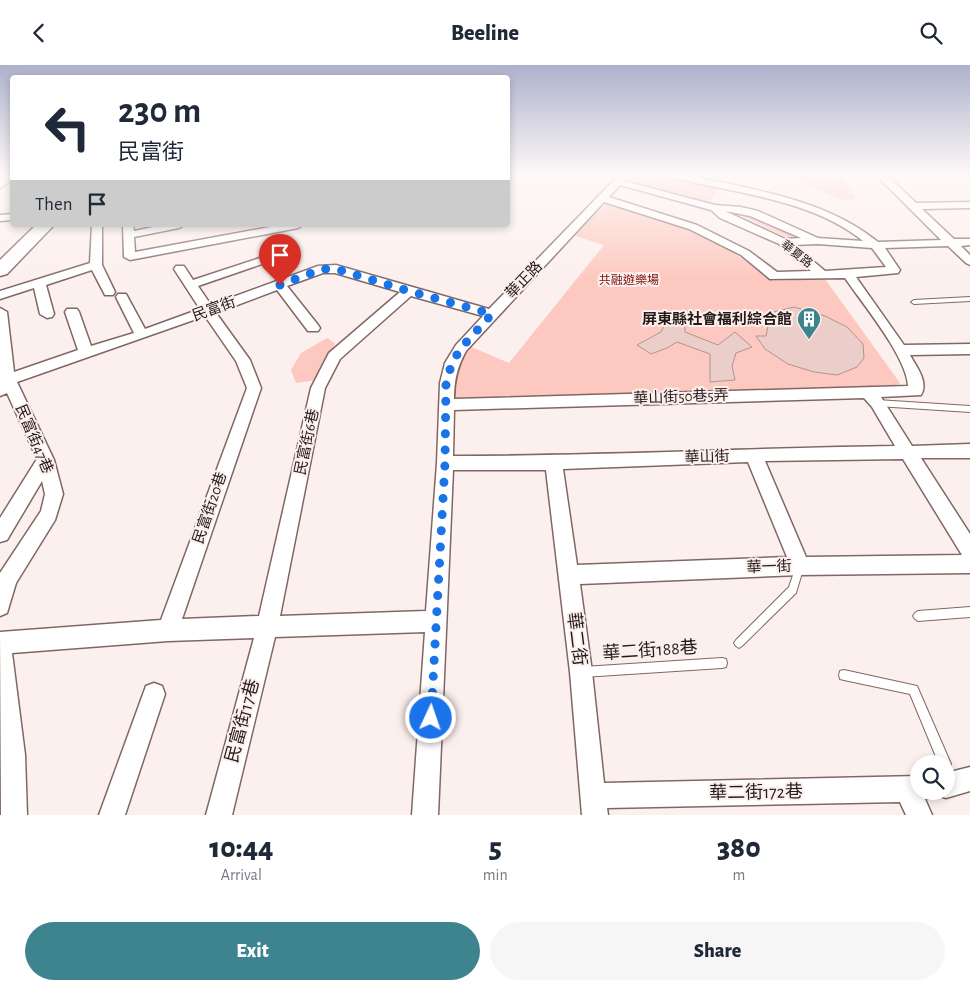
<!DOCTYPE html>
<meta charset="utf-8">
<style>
body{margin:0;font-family:"Alegreya Sans","Noto Sans TC",sans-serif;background:#f6f6f7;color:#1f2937;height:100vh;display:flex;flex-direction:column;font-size:19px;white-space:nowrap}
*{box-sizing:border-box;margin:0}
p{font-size:16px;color:#747a83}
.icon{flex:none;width:28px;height:28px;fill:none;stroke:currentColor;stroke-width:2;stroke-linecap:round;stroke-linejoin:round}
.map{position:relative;height:750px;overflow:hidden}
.side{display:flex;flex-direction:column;background:#fff;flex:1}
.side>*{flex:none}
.banner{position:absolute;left:10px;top:10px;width:500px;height:152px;border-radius:5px;box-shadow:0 2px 8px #0003;background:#fff;color:#1f2937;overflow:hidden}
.fabs{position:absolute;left:910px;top:690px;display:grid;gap:10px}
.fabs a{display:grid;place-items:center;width:45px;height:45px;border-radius:50%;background:#fff;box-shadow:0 2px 8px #0003;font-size:25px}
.pin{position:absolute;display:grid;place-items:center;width:42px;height:42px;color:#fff;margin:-51px -21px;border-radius:50% 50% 50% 0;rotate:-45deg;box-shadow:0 0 5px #0007}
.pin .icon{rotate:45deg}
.me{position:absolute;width:55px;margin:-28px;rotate:3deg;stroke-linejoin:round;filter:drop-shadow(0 0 4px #0008)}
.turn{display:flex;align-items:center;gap:18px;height:105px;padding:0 25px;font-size:22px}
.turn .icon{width:65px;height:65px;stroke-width:2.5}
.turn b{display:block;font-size:35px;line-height:42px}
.then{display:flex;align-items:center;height:48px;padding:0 25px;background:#0003;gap:10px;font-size:19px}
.eta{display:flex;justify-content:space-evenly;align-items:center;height:85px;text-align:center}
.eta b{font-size:30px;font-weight:800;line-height:35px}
.cta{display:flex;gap:10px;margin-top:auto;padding:10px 25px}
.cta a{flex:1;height:58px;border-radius:30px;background:#3e848f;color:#fff;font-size:20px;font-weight:800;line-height:58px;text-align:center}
.cta a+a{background:#f6f6f7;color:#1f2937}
header{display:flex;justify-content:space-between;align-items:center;height:65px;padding:0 25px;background:#fff;font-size:22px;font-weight:800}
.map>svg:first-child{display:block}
</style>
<header><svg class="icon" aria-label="back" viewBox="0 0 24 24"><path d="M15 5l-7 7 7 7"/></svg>Beeline<svg class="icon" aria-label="search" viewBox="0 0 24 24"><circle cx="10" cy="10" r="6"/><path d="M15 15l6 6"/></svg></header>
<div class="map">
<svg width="970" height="750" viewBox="0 0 970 750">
<rect width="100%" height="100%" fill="#fcf0ee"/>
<g fill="#fdc8bf">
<path d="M 633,111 L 666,111 L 719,124 L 710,137 L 628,116 Z"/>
<path d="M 797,111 L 840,111 L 856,134 L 843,135 L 795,115 Z"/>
<path d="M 609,137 L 693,164 L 720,178 L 773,216 L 825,214 L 900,318 L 892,323 L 447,334 L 450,309 L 467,280 L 509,298 L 604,180 L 575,171 L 590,153 Z"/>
<path d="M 729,145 L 766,155 L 795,170 L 792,172 L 786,172 Z"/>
<path d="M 327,273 L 335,278 L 332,286 L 324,297 L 322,314 L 296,318 L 291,305 L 301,288 Z"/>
</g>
<g fill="#ebcec9" stroke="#b09490">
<path d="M 794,242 L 825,251 L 847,262 L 863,279 L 864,293 L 857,302 L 837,310 L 814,307 L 788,299 L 765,284 L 756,271 L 766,271 L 768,261 L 776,253 L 770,248 Z"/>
<path d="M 667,246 L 685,247 L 685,267 L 718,280 L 735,267 L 752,282 L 736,288 L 732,301 L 735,315 L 710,317 L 710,289 L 677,277 L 667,283 L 651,289 L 637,280 L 661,267 L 667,256 Z"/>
</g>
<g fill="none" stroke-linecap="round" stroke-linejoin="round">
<g stroke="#816763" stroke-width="2">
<g id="service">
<path d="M 970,232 L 970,236 L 914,239 L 911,237 L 914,235 Z"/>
<path d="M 877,335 L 970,341 L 970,347 L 877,341 L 873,338 Z"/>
<path d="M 800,497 L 803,498 L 804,501 L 796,528 L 742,581 L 739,583 L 736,581 L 734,578 L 736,575 L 789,522 L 797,498 Z"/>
<path d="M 970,542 L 970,552 L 918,556 L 915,554 L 913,551 L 915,548 L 918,546 Z"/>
<path d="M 722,593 L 726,594 L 727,598 L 726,602 L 722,603 L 583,612 L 579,611 L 578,607 L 579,603 L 583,602 Z"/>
<path d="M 844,605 L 917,621 L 951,699 L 949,703 L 946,704 L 946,699 L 939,699 L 910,629 L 844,615 L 840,614 L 839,610 L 840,606 Z"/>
</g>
</g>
<g stroke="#816763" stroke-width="3">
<g id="minor">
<path d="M 6,111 L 12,111 L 12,115 L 0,123 L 0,115 Z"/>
<path d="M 618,111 L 628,111 L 624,116 L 715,140 L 741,142 L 758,146 L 818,173 L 863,176 C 813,135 735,128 675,113 L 673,111 L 691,111 C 755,125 825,134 878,177 L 941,175 L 877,111 L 888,111 L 916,138 L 970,137 L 970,143 L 922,144 L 954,174 L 970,174 L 970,180 L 961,181 L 970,190 L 970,200 L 966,198 L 948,181 L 885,183 L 900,205 L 898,208 L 856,212 L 904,280 L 970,279 L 970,289 L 910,290 C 916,301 929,317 921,330 L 881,332 L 912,381 L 970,379 L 970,393 L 921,393 L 970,469 L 970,508 L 800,510 L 580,519 L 592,607 L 604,718 L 919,711 L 919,726 L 931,726 L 928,733 L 925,734 L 932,750 L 906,750 L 900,737 L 607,743 L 608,750 L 582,750 L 570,607 L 546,405 L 453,405 L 438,750 L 412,750 L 425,567 L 275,572 L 232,750 L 206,750 L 254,573 L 168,576 L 12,588 L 25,690 L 27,750 L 1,750 L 0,567 L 161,555 L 247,323 L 236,296 L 205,251 L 17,317 L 54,395 L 63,429 L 55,455 L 16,518 L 7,548 L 0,551 L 0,508 L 41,446 L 45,429 L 42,416 L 7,475 L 0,477 L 0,453 L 37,394 L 7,328 L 0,331 L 0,243 L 7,247 L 14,307 L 78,285 L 65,247 L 67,244 L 77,244 L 79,247 L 91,281 L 134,268 L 116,232 L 118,229 L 126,229 L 145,264 L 200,244 L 174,204 L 176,201 L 184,201 L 193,215 L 290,183 L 296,186 L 294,188 L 198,221 L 211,240 L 318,201 L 336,200 L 489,244 ZM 620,120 L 711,145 L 720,153 L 779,179 L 811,206 L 777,207 L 749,186 L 697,160 L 609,132 ZM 604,137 L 689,164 L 741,190 L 770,214 L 845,213 C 862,238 907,292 908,321 L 454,334 C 454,316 457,302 466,286 ZM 725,146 L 750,151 L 801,173 L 785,174 ZM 818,179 L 872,183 L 886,202 L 825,206 L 794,180 ZM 323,208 L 335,208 L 400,227 L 329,288 L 311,323 L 259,551 L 182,554 L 261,323 L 250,295 L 216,248 L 277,225 L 308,266 L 318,266 L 320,263 L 318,260 L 287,221 ZM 411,231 L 483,251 L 456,280 L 445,298 L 440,318 L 437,398 L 426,546 L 280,551 L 325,323 L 340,294 ZM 864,333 L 872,342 L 895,381 C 748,383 601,391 453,391 L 454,345 ZM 903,394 L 962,490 L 806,492 L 765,396 ZM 748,397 L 787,492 L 577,500 L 563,404 Z"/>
<path d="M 12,149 L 12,155 L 0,156 L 0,150 Z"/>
<path d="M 92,160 L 102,160 L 102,200 L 115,227 L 113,230 L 105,230 L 92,205 L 46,220 L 54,249 L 52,252 L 47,253 L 40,249 L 34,223 L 0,234 L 0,226 L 90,198 Z"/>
<path d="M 123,160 L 133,160 L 134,166 L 163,160 L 184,160 L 179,163 L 134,172 L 135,187 L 281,160 L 303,160 L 298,163 L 130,195 L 124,192 Z"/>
<path d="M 154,618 L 162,621 L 165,629 L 125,750 L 99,750 L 146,621 Z"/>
<path d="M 970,702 L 970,726 L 946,733 L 937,730 L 936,726 L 946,726 L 946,708 Z"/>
</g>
</g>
<g stroke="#816763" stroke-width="3">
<path id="primary" d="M 36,160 L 54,160 L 7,209 L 0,211 L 0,195 Z"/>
</g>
<use href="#service" fill="#fff" fill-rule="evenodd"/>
<use href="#minor" fill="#fff" fill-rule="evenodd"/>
<use href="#primary" fill="#fff" fill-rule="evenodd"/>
</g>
<linearGradient id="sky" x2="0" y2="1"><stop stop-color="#adb1cc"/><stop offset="0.51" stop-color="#fef8f7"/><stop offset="1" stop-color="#fef8f7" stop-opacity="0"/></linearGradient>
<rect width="970" height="216" fill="url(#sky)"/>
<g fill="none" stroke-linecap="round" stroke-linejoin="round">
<path stroke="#1a73e8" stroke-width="9" stroke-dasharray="0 16.2" d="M 280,220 L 322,204 L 336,204 L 409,226 L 492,249 L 461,283 L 452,298 L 446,318 L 445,398 L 431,653"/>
</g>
<defs>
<g id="building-pin" transform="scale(1.25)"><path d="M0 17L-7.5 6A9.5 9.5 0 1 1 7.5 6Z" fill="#3e848f" stroke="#fcf0ee"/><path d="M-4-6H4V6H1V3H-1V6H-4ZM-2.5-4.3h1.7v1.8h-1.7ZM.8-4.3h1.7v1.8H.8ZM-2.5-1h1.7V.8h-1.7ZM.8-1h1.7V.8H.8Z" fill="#fff"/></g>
</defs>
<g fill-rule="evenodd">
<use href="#building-pin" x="809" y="254"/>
</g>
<g text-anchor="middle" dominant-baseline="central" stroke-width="4" stroke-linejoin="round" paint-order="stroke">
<g font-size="12" fill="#251a19" stroke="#fcf0ee">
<text transform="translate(797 189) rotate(38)">華夏路</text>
</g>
<g font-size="12" fill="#780f09" stroke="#fcf0ee">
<text x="629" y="215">共融遊樂場</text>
</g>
<g font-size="15" fill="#251a19" stroke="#fcf0ee">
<text transform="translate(524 215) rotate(-46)">華正路</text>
<text transform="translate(214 244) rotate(-20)">民富街</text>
<text transform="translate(681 332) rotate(-2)">華山街50巷5弄</text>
<text transform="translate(34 374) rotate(67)">民富街47巷</text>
<text transform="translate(307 377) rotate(-78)">民富街6巷</text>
<text transform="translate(707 392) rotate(-2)">華山街</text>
<text transform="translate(210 443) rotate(-71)">民富街20巷</text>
<text transform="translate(769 502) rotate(-2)">華一街</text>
</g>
<g font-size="15" font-weight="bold" fill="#251a19" stroke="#fcf0ee" text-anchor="end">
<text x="792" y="254">屏東縣社會福利綜合館</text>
</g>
<g font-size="18" fill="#251a19" stroke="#fcf0ee">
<text transform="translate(576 574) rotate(83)">華二街</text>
<text transform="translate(650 586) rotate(-4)">華二街188巷</text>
<text transform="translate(243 656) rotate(-75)">民富街17巷</text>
<text transform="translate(756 728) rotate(-1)">華二街172巷</text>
</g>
</g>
</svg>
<div class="fabs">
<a><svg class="icon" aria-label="search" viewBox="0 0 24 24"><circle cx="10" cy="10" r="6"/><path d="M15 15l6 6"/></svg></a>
</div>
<div class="pin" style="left:280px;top:220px;background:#d93025"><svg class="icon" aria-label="arrive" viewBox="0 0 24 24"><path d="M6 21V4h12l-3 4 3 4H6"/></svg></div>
<svg class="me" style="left:431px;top:653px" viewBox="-20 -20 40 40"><circle r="17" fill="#1a73e8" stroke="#fff" stroke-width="3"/><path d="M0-11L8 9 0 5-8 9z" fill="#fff"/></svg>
<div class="banner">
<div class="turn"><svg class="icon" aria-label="left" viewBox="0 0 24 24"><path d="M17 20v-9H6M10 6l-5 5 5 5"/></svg><div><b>230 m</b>民富街</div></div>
<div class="then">Then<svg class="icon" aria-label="arrive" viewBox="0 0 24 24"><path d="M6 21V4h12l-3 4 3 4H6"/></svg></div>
</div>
</div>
<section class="side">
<div class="eta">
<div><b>10:44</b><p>Arrival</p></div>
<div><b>5</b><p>min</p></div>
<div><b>380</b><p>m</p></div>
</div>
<div class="cta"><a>Exit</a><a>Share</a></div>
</section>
